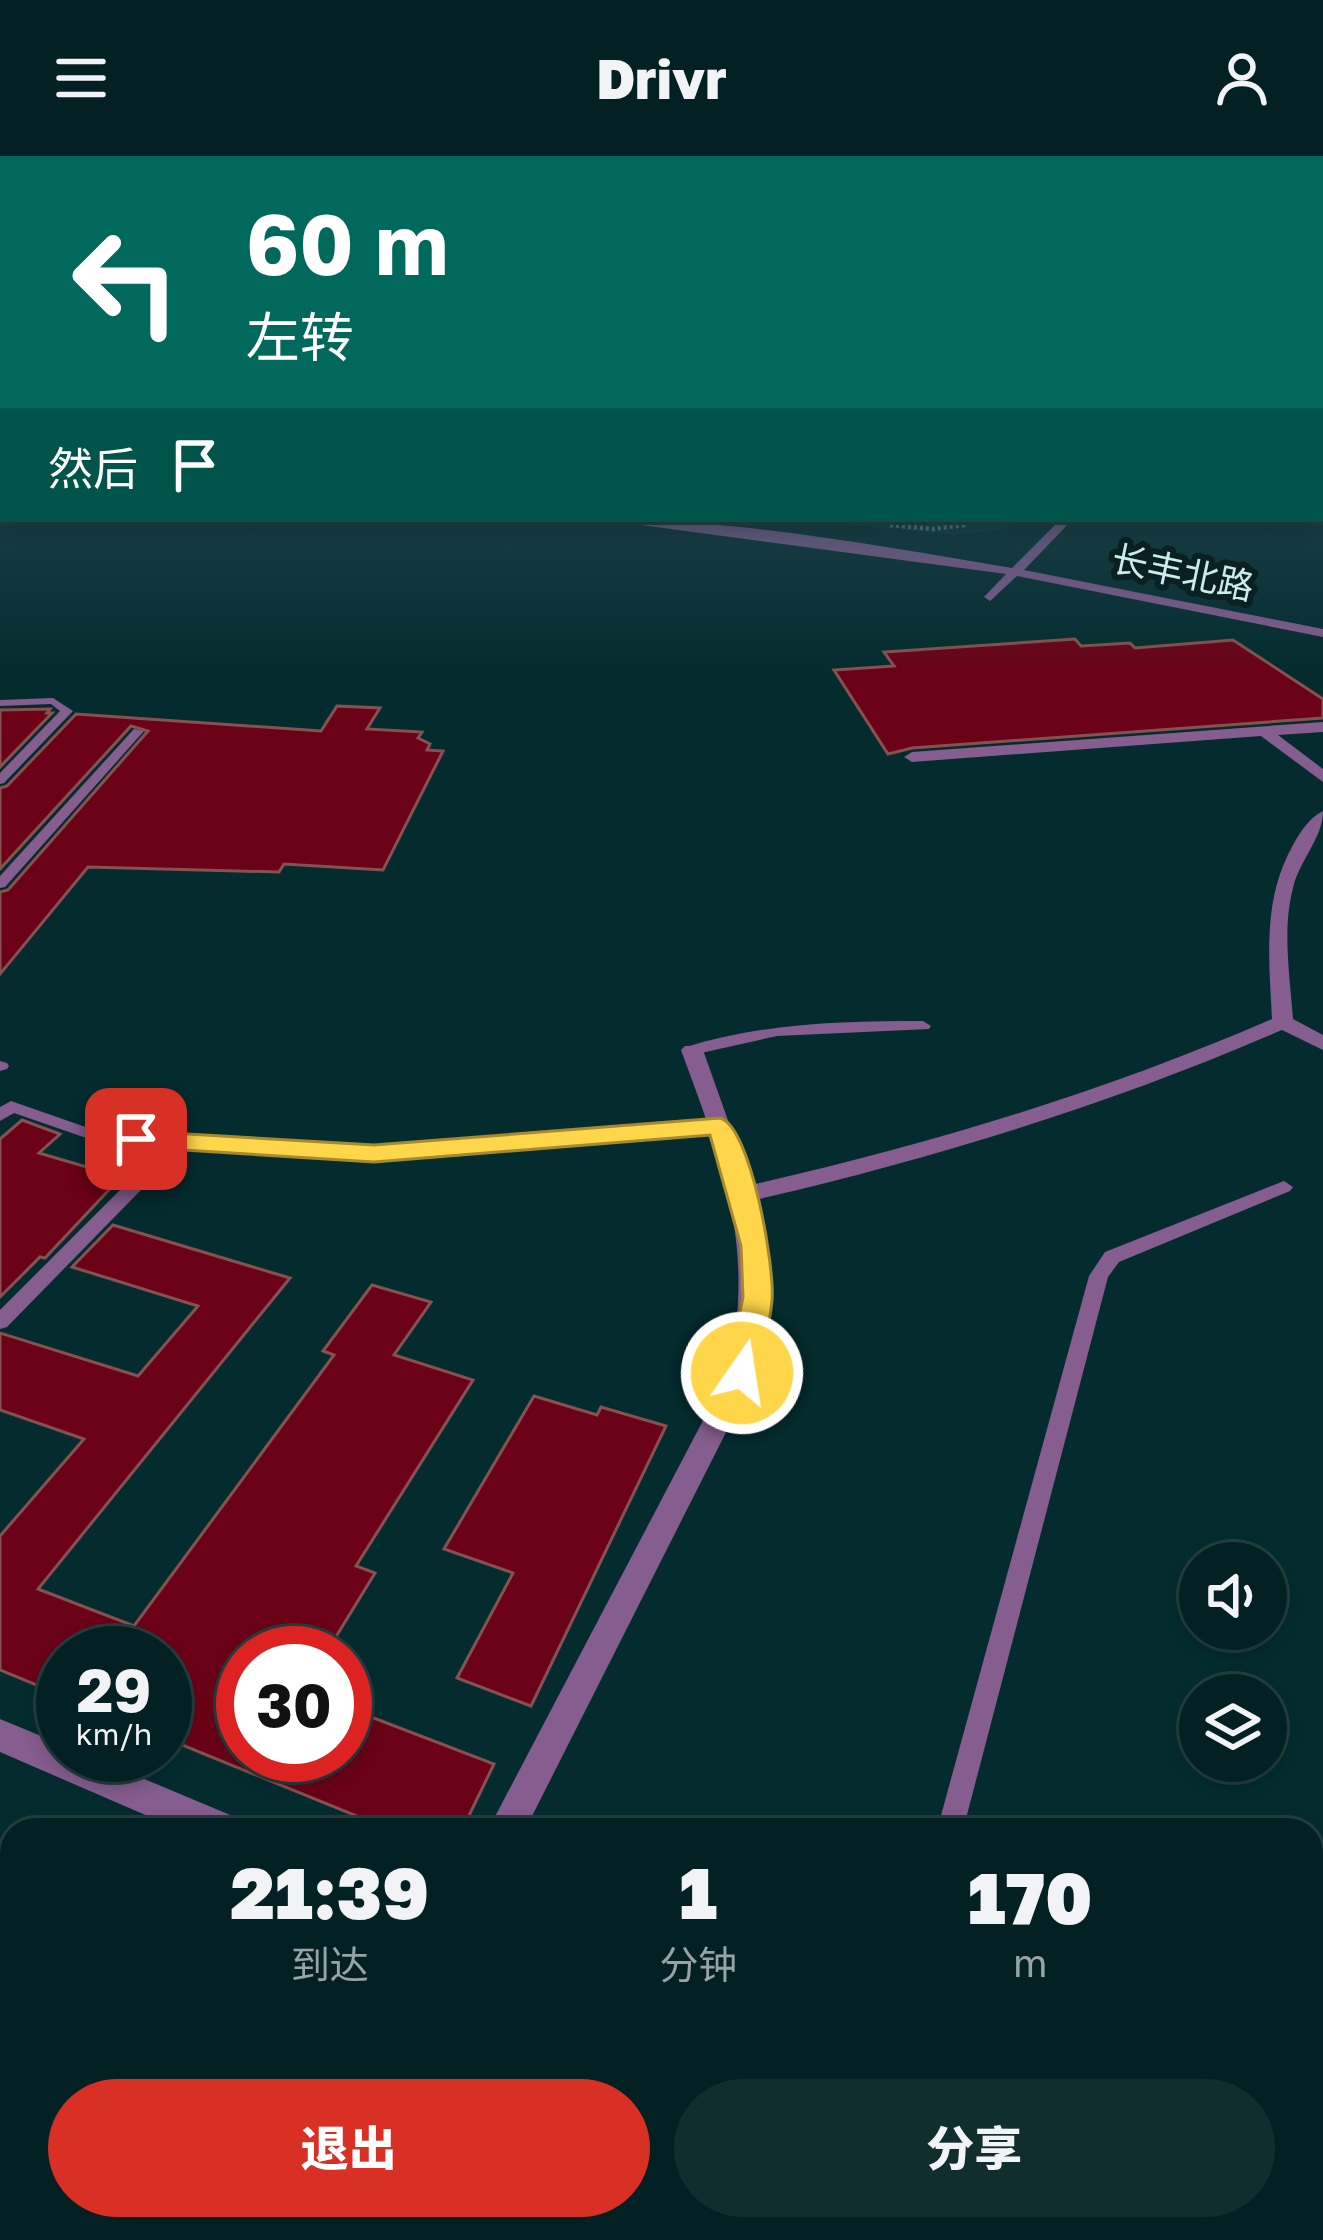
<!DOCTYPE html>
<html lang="zh">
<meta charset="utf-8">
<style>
body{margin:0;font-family:"Golos Text","Noto Sans SC",sans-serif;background:#112e2f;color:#f1f3f6;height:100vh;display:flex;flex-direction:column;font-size:45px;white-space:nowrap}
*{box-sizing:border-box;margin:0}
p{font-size:39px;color:#97a3a5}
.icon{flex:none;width:66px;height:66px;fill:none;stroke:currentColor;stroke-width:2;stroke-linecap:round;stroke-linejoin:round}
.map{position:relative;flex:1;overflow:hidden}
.side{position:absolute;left:0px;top:1662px;width:1323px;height:423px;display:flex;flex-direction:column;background:#032122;border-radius:36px 36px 0 0;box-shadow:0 6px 18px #0003,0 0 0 3px #243e40}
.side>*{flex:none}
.top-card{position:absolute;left:0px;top:0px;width:1323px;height:366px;box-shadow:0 6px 18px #0003,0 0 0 3px #243e40;background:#00695c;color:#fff;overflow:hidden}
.fabs{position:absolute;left:1179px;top:1386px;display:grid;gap:24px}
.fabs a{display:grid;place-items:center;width:108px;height:108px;border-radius:50%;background:#032122;box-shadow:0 6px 18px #0003,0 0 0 3px #243e40;font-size:60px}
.speed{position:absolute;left:36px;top:1470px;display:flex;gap:24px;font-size:60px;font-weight:700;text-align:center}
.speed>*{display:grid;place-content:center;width:156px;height:156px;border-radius:50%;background:#032122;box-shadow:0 6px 18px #0003,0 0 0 3px #243e40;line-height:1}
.speed small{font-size:30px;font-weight:400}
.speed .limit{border:18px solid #d22;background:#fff;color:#111}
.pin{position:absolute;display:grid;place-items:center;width:102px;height:102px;color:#fff;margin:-51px;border-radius:24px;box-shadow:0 6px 18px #0006}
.me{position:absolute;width:132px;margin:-66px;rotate:13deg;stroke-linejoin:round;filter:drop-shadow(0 0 9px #0008)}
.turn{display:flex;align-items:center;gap:42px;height:252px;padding:0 48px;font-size:54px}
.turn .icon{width:156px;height:156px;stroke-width:2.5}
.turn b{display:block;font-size:84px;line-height:102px}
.then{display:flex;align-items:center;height:114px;padding:0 48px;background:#0003;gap:24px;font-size:45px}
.eta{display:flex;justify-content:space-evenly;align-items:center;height:204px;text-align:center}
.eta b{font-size:72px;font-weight:800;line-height:84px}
.primary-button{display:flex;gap:24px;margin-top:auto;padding:24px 48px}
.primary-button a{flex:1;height:138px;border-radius:72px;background:#d93025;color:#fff;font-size:48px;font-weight:800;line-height:138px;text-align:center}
.primary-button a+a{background:#112e2f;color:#f1f3f6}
header{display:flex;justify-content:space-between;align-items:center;height:156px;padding:0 48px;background:#032122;font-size:54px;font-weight:800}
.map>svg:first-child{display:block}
</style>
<header><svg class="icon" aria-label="menu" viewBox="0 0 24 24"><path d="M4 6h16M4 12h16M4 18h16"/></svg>Drivr<svg class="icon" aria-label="person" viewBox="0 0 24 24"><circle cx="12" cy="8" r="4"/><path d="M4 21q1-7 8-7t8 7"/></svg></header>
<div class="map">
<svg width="1323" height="2084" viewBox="0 0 1323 2084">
<rect width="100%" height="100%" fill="#042c2e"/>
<path fill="#07373a" d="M 785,363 L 1017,363 L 1004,374 L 954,379 Z"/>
<g fill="#6b0217" stroke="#865251" stroke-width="3">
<path d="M 1075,483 L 1081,490 L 1130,487 L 1135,492 L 1233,484 L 1323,543 L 1323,562 L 912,592 L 888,598 L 834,514 L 894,510 L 884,496 Z"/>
<path d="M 337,550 L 380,552 L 367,573 L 422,576 L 418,582 L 430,588 L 427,594 L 443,595 L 383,714 L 284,708 L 279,716 L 88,711 L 0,818 L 0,736 L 8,734 L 148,575 L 131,570 L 0,713 L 0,632 L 7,630 L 76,558 L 321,575 Z"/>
<path d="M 50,553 L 47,557 L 52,557 L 0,611 L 0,554 Z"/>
<path d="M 22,964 L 60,978 L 39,997 L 121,1021 L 45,1102 L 40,1101 L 0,1141 L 0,983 Z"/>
<path d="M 113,1069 L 290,1122 L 38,1433 L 134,1470 L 334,1199 L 323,1195 L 372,1129 L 431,1146 L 394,1199 L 473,1224 L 356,1410 L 375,1417 L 326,1497 L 243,1497 L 243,1599 L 345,1599 L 345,1551 L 494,1608 L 462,1674 L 391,1674 L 165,1582 L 165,1497 L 63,1497 L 63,1540 L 0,1514 L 0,1380 L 84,1283 L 0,1254 L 0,1177 L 138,1220 L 198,1150 L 72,1111 Z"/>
<path d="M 534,1240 L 597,1259 L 601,1251 L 666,1270 L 531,1550 L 457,1522 L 513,1417 L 444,1393 Z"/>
</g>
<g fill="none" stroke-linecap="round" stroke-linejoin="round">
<path stroke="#618687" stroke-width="4.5" stroke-dasharray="3 3" stroke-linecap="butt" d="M 890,369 L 933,373 L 964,369 L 968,363"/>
<g fill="#855d8e" fill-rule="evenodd">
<path d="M 3,235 L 3,240 L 0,241 L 0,236 Z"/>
<rect x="0" y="257" width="3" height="4"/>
<path d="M 53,542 L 73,555 L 4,627 L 0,628 L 0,617 L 60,555 L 51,548 L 0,550 L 0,544 Z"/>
<path d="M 134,573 L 144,575 L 5,731 L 0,732 L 0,720 Z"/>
<path d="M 923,865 L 931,870 L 929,873 L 777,880 L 692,899 L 684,894 L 686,891 C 764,867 842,865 923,865 Z"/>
<path d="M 0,905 L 7,907 L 9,910 L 7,913 L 0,915 Z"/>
<path d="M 11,945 L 97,975 L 373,992 L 720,965 L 728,970 L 720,975 L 373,1004 L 183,991 L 7,1171 L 0,1173 L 0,1154 L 164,990 L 95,985 L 14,957 L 0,965 L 0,951 Z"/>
<path d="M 1284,1025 L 1293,1031 L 1290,1035 L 1119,1106 L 1108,1121 L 963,1674 L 937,1674 L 1089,1120 L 1105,1096 Z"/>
<path d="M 827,2073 L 859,2073 L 856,2084 L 824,2084 Z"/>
</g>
<g fill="#855d8e" fill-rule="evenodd">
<path d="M 1320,241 L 1323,242 L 1323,248 L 1320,247 Z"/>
<path d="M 1323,566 L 1323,576 L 1278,579 L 1323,613 L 1323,626 L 1261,580 L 912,606 L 904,601 L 912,596 Z"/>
<path d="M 1323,655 C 1323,682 1299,705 1293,732 C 1282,774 1290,820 1293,863 L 1323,879 L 1323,894 L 1282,874 C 1112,948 936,1002 755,1044 L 767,1131 L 756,1217 L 525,1674 L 488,1674 L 728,1217 C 756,1091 724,1011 681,894 L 685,890 L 699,890 L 703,894 L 751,1029 C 930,988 1104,936 1272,863 C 1269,803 1262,744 1293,689 C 1300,676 1310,661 1323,655 Z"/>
<path d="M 0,1563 L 63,1589 L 63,1599 L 87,1599 L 235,1661 L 240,1674 L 180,1674 L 0,1596 Z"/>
<path d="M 0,2054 L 12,2059 L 12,2073 L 33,2073 L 38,2084 L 0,2084 Z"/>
<path d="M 1139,2073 L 1204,2073 L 1209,2084 L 1144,2084 Z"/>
</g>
<g fill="#855d8e" fill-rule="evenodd">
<path d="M 3,313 L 3,320 L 0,321 L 0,314 Z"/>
<path d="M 596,363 C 735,363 876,389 1012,412 L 1061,363 L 1073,363 L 1024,414 L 1323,473 L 1323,481 L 1017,420 L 990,445 L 984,441 L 1006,418 Z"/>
</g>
<g fill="#bb7cca" fill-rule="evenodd">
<path d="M 0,1723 L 12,1728 L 12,1767 L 0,1762 Z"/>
<path d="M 0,1857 L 12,1862 L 12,1903 L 0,1898 Z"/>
<path d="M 371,2073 L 432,2073 L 437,2084 L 376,2084 Z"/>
<path d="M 689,2073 L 752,2073 L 757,2084 L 694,2084 Z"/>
</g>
</g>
<linearGradient id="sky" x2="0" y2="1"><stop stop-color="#021819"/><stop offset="0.43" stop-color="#294b57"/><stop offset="1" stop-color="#294b57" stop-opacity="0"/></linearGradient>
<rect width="1323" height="515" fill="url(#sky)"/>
<path fill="#ffd54a" stroke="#a68a30" stroke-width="3" d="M 720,962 C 751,970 775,1112 772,1144 C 770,1168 763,1193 758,1217 L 753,1225 L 732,1225 L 727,1217 L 743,1141 L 741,1090 L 710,979 L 374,1006 L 136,991 L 123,983 L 136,975 L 374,989 Z"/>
<g text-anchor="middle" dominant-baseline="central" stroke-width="12" stroke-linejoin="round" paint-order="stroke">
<g font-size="36" fill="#caeced" stroke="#0a2021">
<text transform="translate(1183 416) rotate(12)">长丰北路</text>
</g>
</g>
</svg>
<div class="fabs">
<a><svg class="icon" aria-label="sound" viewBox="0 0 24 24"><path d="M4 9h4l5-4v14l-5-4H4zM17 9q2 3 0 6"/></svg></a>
<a><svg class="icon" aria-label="layers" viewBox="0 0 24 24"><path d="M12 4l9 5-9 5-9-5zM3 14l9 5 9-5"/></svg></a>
</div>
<div class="speed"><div>29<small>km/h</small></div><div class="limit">30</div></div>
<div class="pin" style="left:136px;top:983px;background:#d93025"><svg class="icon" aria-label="arrive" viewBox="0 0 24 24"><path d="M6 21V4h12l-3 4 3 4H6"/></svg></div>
<svg class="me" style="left:742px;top:1217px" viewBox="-20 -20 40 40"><circle r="17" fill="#ffd54a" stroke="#fff" stroke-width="3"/><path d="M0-11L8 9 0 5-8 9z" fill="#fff"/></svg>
<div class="top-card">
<div class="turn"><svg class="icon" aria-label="left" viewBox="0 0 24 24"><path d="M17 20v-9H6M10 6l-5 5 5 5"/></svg><div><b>60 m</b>左转</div></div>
<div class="then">然后<svg class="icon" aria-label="arrive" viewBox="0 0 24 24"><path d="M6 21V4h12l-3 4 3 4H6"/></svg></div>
</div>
<section class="side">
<div class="eta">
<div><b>21:39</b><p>到达</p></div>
<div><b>1</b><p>分钟</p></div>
<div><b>170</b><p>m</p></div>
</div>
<div class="primary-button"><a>退出</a><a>分享</a></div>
</section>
</div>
